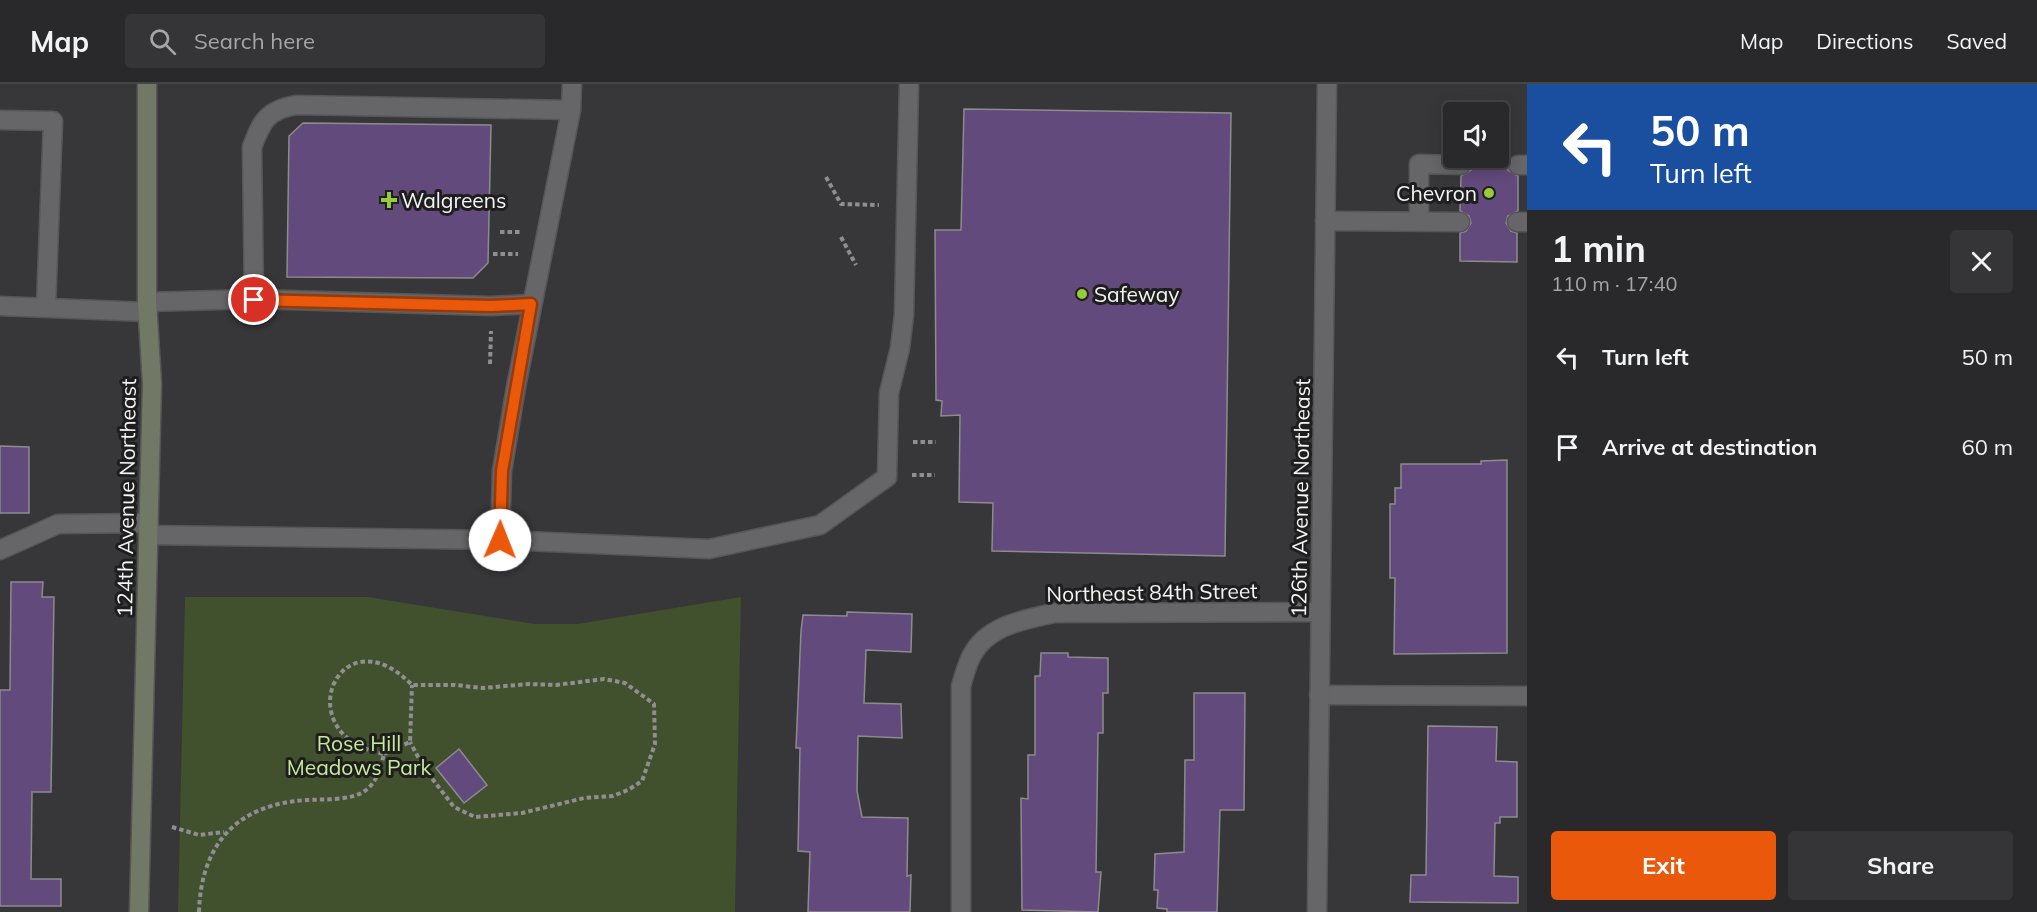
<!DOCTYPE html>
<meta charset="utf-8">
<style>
body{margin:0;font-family:Mulish,sans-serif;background:#353437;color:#f1f3f6;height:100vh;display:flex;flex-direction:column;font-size:22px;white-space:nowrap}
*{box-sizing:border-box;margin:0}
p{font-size:20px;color:#a5a6a9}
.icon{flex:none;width:33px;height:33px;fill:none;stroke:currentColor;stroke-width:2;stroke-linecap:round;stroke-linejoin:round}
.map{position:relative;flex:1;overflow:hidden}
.details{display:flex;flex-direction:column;background:#29282b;width:510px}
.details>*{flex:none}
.hud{background:#1a4fa0;color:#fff;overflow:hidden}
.tools{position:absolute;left:1443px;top:18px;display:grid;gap:12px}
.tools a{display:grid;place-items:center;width:66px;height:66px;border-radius:6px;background:#29282b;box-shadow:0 3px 15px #0003,0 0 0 2px #454447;font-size:30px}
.pin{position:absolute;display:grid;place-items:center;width:51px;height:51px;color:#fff;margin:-26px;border:3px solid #fff;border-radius:50%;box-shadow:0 2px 6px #0007}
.me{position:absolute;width:66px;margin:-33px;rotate:1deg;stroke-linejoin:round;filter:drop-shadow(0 0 4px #0008)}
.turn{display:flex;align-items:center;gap:21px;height:126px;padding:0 24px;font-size:27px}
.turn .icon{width:78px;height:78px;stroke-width:2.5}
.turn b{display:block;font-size:42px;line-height:51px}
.round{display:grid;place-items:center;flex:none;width:63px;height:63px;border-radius:6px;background:#353437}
.headline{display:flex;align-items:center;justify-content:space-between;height:102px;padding:0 24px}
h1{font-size:36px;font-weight:700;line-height:45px}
.primary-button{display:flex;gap:12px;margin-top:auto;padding:12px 24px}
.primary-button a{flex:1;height:69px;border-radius:6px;background:#ea580c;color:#fff;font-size:24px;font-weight:700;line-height:69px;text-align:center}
.primary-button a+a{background:#353437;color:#f1f3f6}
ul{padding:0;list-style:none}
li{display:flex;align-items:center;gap:18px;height:90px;padding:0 24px}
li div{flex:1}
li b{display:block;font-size:22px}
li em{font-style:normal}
header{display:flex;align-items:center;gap:36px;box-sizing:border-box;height:84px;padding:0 30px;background:#29282b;border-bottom:2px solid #454447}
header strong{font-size:28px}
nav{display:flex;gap:33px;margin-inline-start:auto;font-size:21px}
.search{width:420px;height:54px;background:#353437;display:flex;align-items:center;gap:15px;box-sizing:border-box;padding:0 21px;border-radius:6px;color:#a5a6a9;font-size:22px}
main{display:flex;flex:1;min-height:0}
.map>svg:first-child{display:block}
</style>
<header>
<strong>Map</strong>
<div class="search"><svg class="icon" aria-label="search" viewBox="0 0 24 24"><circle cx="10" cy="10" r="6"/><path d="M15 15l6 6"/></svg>Search here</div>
<nav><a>Map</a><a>Directions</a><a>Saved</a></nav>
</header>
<main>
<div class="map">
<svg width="1527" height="828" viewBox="0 0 1527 828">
<rect width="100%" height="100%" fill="#373639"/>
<path fill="#41502d" d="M 185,513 L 368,513 L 534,540 L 578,540 L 741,513 L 735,828 L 178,828 Z"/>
<g fill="#624a7c" stroke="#8c8b8e" stroke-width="1.5">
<path d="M 964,25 L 1231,29 L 1225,472 L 992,467 L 993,419 L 959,418 L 960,331 L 941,332 L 942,317 L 936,316 L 935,146 L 961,146 Z"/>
<path d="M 303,39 L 491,41 L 488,179 L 473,194 L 287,193 L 289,52 Z"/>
<path d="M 1469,74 L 1510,74 L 1508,86 L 1518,92 L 1518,127 L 1508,132 L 1506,139 L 1511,147 L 1517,149 L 1517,178 L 1460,177 L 1460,149 L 1466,147 L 1471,139 L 1469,132 L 1460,127 L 1461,92 L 1471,86 L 1472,81 Z"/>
<path d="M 0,362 L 29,363 L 29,429 L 0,429 Z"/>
<path d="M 1507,376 L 1507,569 L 1394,570 L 1395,494 L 1390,494 L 1390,420 L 1395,420 L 1395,404 L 1401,404 L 1401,380 L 1481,380 L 1481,377 Z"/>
<path d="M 11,498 L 43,498 L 42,513 L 54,513 L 51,708 L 32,708 L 31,795 L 61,795 L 61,822 L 0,822 L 0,606 L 10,606 Z"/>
<path d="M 847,528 L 912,530 L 911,568 L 866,566 L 864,619 L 901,620 L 902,654 L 858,652 L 857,707 L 862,733 L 908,734 L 907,792 L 911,791 L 910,828 L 808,828 L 810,768 L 798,767 L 800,664 L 796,664 L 801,547 L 803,531 L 847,532 Z"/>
<path d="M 1041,569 L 1068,569 L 1068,573 L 1108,574 L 1108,609 L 1103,609 L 1103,649 L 1098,649 L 1096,788 L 1101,788 L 1098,828 L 1022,826 L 1021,714 L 1028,715 L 1028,671 L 1035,671 L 1035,592 L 1040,592 Z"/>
<path d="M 1194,609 L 1245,609 L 1244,726 L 1220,726 L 1217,828 L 1167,828 L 1167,825 L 1157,824 L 1158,806 L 1154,806 L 1155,770 L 1184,768 L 1185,676 L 1194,676 Z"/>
<path d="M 1428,642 L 1497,643 L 1496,677 L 1517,678 L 1517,733 L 1500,733 L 1500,739 L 1495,739 L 1494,792 L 1518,793 L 1518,819 L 1410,818 L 1411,791 L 1426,791 Z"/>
<path d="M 459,665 L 487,701 L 464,719 L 436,684 Z"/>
</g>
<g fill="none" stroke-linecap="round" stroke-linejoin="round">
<g stroke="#565657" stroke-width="21">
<g id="service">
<path d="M 0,36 L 53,37 L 46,223"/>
<path d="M 1518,81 L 1527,81"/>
<path d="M 1325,137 L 1460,138"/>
<path d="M 1419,137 L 1419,80 L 1461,81"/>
<path d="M 1517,138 L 1527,138"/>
<path d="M 254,215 L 252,63 C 262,37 267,26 296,21 L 571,26"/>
<path d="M 147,218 L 254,215 L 491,222 L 531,220"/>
<path d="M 0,222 L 148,228"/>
<path d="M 148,451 L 500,456 L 709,465 L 820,441 L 887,393 L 889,309 L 900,264 L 904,231 L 909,0"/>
<path d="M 500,456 L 502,387 L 516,303 L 571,26 L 572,0"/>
<path d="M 1319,611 L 1527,612"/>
</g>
</g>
<g stroke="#565657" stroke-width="21">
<g id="minor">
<path d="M 0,466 L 58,440 L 148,439"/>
<path d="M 961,828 L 961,602 C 964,592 967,580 972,571 C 988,541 1024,536 1054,529 L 1320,528"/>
<path d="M 1317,828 L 1327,0"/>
</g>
</g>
<g stroke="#565657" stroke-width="21">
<path id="secondary" d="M 139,828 L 152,300 L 147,218 L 147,0"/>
</g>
<g stroke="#8f8e90" stroke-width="4" stroke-dasharray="4.5 3" stroke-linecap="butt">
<path d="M 826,93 L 841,120 L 879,121"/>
<path d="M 500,148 L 520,148"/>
<path d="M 841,153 L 856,181"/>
<path d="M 493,170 L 518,170"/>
<path d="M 490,280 L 491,247"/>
<path d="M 913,358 L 936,358"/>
<path d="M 912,391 L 935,391"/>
<path d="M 384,670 L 410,658 L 412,601"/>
<path d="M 172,743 L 199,751 L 224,748"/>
<path d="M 199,828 C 201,759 238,720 307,716 C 323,715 353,717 366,706 C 378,696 380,685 384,670 C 285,652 339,526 412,601 L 455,601 L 483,604 L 529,600 L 556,601 L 604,595 L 625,599 L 654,620 L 655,660 L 642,697 L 628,706 L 613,712 L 584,714 L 522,729 L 475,733 L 454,723 L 424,684 L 410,658"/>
</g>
<use href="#service" stroke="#666567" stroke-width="18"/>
<use href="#minor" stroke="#666567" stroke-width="18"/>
<use href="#secondary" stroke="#717966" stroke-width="18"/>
</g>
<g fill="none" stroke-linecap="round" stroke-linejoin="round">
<g stroke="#983908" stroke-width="15">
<path id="route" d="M 254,216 L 491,222 L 531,220 L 502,387 L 500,456"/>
</g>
<use href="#route" stroke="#ea580c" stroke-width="10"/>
</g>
<g fill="#97cb38" stroke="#1f1e1f" stroke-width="2">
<circle cx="1489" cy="109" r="6"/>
<path d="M386 107h6v6h6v6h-6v6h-6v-6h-6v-6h6z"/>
<circle cx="1082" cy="210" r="6"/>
</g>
<g text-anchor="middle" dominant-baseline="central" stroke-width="6" stroke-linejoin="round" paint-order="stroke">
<g font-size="21" fill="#f4f4f5" stroke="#1f1e1f" text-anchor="start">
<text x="1477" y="109" text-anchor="end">Chevron</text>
<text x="401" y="116">Walgreens</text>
<text x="1094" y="210">Safeway</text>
</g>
<g font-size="21" fill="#f4f4f5" stroke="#1f1e1f">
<text transform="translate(126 414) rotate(-89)">124th Avenue Northeast</text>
<text transform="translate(1300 414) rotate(-89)">126th Avenue Northeast</text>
<text transform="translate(1152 508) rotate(-1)">Northeast 84th Street</text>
</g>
<g font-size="21" fill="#c7ea98" stroke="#1f1e1f">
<text x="359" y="659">Rose Hill<tspan x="359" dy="24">Meadows Park</tspan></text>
</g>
</g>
</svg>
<div class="tools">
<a><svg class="icon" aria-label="sound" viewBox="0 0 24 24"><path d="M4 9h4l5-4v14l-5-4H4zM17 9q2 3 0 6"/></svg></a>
</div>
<div class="pin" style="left:254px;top:216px;background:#d93025"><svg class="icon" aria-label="arrive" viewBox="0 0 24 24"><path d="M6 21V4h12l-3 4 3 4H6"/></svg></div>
<svg class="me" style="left:500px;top:456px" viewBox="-20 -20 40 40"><circle r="19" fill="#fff"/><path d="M0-13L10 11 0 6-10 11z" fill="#ea580c"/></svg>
</div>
<section class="details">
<div class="hud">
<div class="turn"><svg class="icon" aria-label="left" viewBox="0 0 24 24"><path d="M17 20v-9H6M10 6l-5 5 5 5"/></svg><div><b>50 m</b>Turn left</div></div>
</div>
<div class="headline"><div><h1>1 min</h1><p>110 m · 17:40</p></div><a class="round"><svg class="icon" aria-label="close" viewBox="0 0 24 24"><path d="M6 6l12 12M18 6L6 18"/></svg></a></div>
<ul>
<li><svg class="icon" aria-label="left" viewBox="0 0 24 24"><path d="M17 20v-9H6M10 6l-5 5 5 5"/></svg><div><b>Turn left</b></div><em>50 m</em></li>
<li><svg class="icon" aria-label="arrive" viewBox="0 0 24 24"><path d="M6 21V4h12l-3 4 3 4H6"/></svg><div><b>Arrive at destination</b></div><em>60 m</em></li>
</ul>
<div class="primary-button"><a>Exit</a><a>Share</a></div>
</section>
</main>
